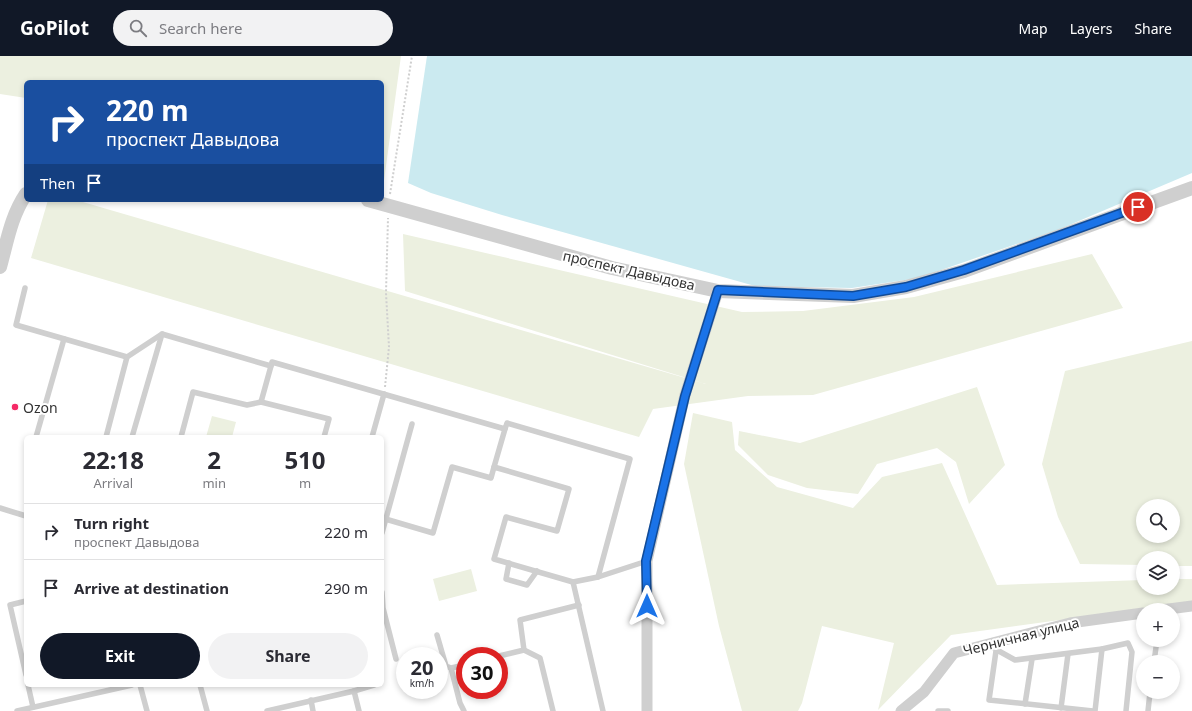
<!DOCTYPE html>
<meta charset="utf-8">
<style>
body{margin:0;font-family:"Noto Sans",sans-serif;background:#f2f2f3;color:#2b2b33;height:100vh;display:flex;flex-direction:column;font-size:15px;white-space:nowrap}
*{box-sizing:border-box;margin:0}
p{font-size:13px;color:#7c7c81}
.icon{flex:none;width:22px;height:22px;fill:none;stroke:currentColor;stroke-width:2;stroke-linecap:round;stroke-linejoin:round}
.map{position:relative;flex:1;overflow:hidden}
.drawer{position:absolute;left:24px;top:379px;width:360px;height:252px;display:flex;flex-direction:column;background:#fff;border-radius:6px;box-shadow:0 2px 6px #0003}
.drawer>*{flex:none}
.guide{position:absolute;left:24px;top:24px;width:360px;height:122px;border-radius:6px;box-shadow:0 2px 6px #0003;background:#1a4fa0;color:#fff;overflow:hidden}
.buttons{position:absolute;left:1136px;top:443px;display:grid;gap:8px}
.buttons a{display:grid;place-items:center;width:44px;height:44px;border-radius:50%;background:#fff;box-shadow:0 2px 6px #0003;font-size:20px}
.speed{position:absolute;left:396px;top:591px;display:flex;gap:8px;font-size:20px;font-weight:700;text-align:center}
.speed>*{display:grid;place-content:center;width:52px;height:52px;border-radius:50%;background:#fff;box-shadow:0 2px 6px #0003;line-height:1}
.speed small{font-size:10px;font-weight:400}
.speed .limit{border:6px solid #d22;background:#fff;color:#111}
.pin{position:absolute;display:grid;place-items:center;width:34px;height:34px;color:#fff;margin:-17px;border:2px solid #fff;border-radius:50%;box-shadow:0 1px 4px #0007}
.me{position:absolute;width:44px;margin:-22px;rotate:0deg;stroke-linejoin:round;filter:drop-shadow(0 0 3px #0008)}
.turn{display:flex;align-items:center;gap:14px;height:84px;padding:0 16px;font-size:18px}
.turn .icon{width:52px;height:52px;stroke-width:2.5}
.turn b{display:block;font-size:28px;line-height:34px}
.then{display:flex;align-items:center;height:38px;padding:0 16px;background:#0003;gap:8px;font-size:15px}
.eta{display:flex;justify-content:space-evenly;align-items:center;height:68px;text-align:center}
.eta b{font-size:24px;font-weight:700;line-height:28px}
.button{display:flex;gap:8px;margin-top:auto;padding:8px 16px}
.button a{flex:1;height:46px;border-radius:24px;background:#111827;color:#fff;font-size:16px;font-weight:700;line-height:46px;text-align:center}
.button a+a{background:#f2f2f3;color:#2b2b33}
ul{padding:0;list-style:none}
li{display:flex;align-items:center;gap:12px;height:56px;padding:0 16px;border-top:1px solid #e1e1e2}
li div{flex:1}
li b{display:block;font-size:15px}
li em{font-style:normal}
header{display:flex;align-items:center;gap:24px;box-sizing:border-box;height:56px;padding:0 20px;background:#111827;color:#fff}
header strong{font-size:19px}
nav{display:flex;gap:22px;margin-inline-start:auto;font-size:14px}
.search{width:280px;height:36px;background:#f2f2f3;display:flex;align-items:center;gap:10px;box-sizing:border-box;padding:0 14px;border-radius:22px;color:#7c7c81;font-size:15px}
.map>svg:first-child{display:block}
</style>
<header>
<strong>GoPilot</strong>
<div class="search"><svg class="icon" aria-label="search" viewBox="0 0 24 24"><circle cx="10" cy="10" r="6"/><path d="M15 15l6 6"/></svg>Search here</div>
<nav><a>Map</a><a>Layers</a><a>Share</a></nav>
</header>
<div class="map">
<svg width="1192" height="655" viewBox="0 0 1192 655">
<rect width="100%" height="100%" fill="#fff"/>
<g fill="#ecf0e0" fill-rule="evenodd">
<path d="M 0,0 L 401,0 L 383,132 L 382,26 L 26,26 L 26,42 L 0,38 Z"/>
<path d="M 48,144 L 76,144 L 706,328 L 405,235 L 403,178 L 742,256 L 803,255 L 914,241 L 1092,198 L 1123,252 L 813,339 L 748,340 L 653,353 L 639,381 L 31,202 Z"/>
<path d="M 1192,285 L 1192,510 L 1173,510 L 1173,502 L 1143,502 L 1143,509 L 1080,508 L 1058,461 L 1042,408 L 1065,315 ZM 1143,450 L 1173,450 L 1173,480 L 1143,480 Z"/>
<path d="M 977,331 L 1005,409 L 969,448 L 956,406 L 937,392 L 877,408 L 858,438 L 807,432 L 768,419 L 738,389 L 739,375 L 800,387 Z"/>
<path d="M 693,357 L 732,366 L 735,394 L 777,431 L 853,452 L 882,421 L 942,407 L 997,529 L 1143,524 L 1143,532 L 1173,532 L 1173,523 L 1192,523 L 1192,546 L 951,579 L 878,654 L 894,587 L 822,570 L 802,647 L 798,655 L 742,655 L 719,570 L 684,408 Z"/>
<path d="M 212,360 L 236,366 L 232,381 L 206,381 Z"/>
<path d="M 471,513 L 477,535 L 439,545 L 433,523 Z"/>
</g>
<path fill="#cbeaf0" d="M 427,0 L 1192,0 L 1192,117 L 1060,173 L 918,222 L 852,232 L 755,230 L 502,159 L 431,137 L 408,127 Z"/>
<g fill="none" stroke-linecap="round" stroke-linejoin="round">
<g stroke="#cfcfcf" stroke-width="2" stroke-dasharray="2 2" stroke-linecap="butt">
<path d="M 390,138 L 412,0"/>
<path d="M 385,331 L 389,291 L 386,237 L 388,162"/>
</g>
<g stroke="#cfcfcf" stroke-width="5.5">
<path d="M 25,232 L 16,269 L 127,301"/>
<path d="M 261,346 L 271,310"/>
<path d="M 36,381 L 64,283"/>
<path d="M 106,381 L 127,301 L 162,278 L 271,310 L 272,306 L 505,373 L 507,367 L 630,403 L 598,521"/>
<path d="M 132,381 L 162,278"/>
<path d="M 181,381 L 193,336 L 247,349 L 261,346 L 329,363 L 324,381"/>
<path d="M 372,381 L 384,338"/>
<path d="M 494,411 L 505,373"/>
<path d="M 0,452 L 26,460"/>
<path d="M 382,462 L 433,477 L 452,411 L 491,422 L 494,411 L 569,433 L 557,475 L 506,461 L 494,503 L 573,526"/>
<path d="M 382,477 L 412,368"/>
<path d="M 509,507 L 506,523 L 527,529 L 537,515"/>
<path d="M 382,536 L 383,552 L 396,603"/>
<path d="M 26,545 L 10,549 L 26,619"/>
<path d="M 437,579 L 446,610 L 451,612 L 460,647 L 464,655"/>
<path d="M 988,589 L 1015,604 L 1102,593 L 1128,587 L 1132,596 L 1126,655"/>
<path d="M 524,594 L 540,602 L 553,655"/>
<path d="M 996,595 L 989,644 L 1093,655"/>
<path d="M 499,600 L 524,594 L 520,564 L 579,549"/>
<path d="M 1154,606 L 1157,584"/>
<path d="M 451,612 L 465,609"/>
<path d="M 28,629 L 33,651"/>
<path d="M 140,629 L 147,655"/>
<path d="M 200,629 L 207,655"/>
<path d="M 354,635 L 374,629"/>
<path d="M 311,644 L 313,655"/>
<path d="M 1025,648 L 1032,603"/>
<path d="M 1061,652 L 1068,598"/>
<path d="M 17,655 L 132,629"/>
<path d="M 267,655 L 354,635 L 359,655"/>
<path d="M 603,655 L 573,526 L 598,521 L 647,505"/>
<path d="M 938,655 L 948,655"/>
<path d="M 1095,655 L 1102,593"/>
<path d="M 1148,655 L 1150,636"/>
</g>
<g stroke="#cfcfcf" stroke-width="11">
<path d="M 1161,554 L 1192,550"/>
<path d="M 647,655 L 647,505 L 685,339 L 718,235"/>
<path d="M 901,655 L 924,636 L 954,597 L 1070,567 L 1143,557"/>
</g>
<g stroke="#cfcfcf" stroke-width="14">
<path d="M 368,144 L 612,212 L 718,235 L 853,240 L 906,231 L 964,215 L 1192,132"/>
<path d="M 0,211 C 7,186 11,160 26,138"/>
</g>
</g>
<g fill="none" stroke-linecap="round" stroke-linejoin="round">
<g stroke="#114b97" stroke-width="10">
<path id="route" d="M 647,550 L 646,505 L 685,340 L 718,234 L 853,240 L 906,231 L 964,214 L 1138,151"/>
</g>
<use href="#route" stroke="#1a73e8" stroke-width="7"/>
</g>
<circle fill="#f52966" stroke="#fff" stroke-width="1.5" cx="15" cy="351" r="4"/>
<g text-anchor="middle" dominant-baseline="central" stroke-width="4" stroke-linejoin="round" paint-order="stroke">
<g font-size="14" fill="#323232" stroke="#fff">
<text transform="translate(629 214) rotate(13)">проспект Давыдова</text>
<text transform="translate(1021 580) rotate(-14)">Черничная улица</text>
</g>
<g font-size="14" fill="#323232" stroke="#fff" text-anchor="start">
<text x="23" y="351">Ozon</text>
</g>
</g>
</svg>
<div class="buttons">
<a><svg class="icon" aria-label="search" viewBox="0 0 24 24"><circle cx="10" cy="10" r="6"/><path d="M15 15l6 6"/></svg></a>
<a><svg class="icon" aria-label="layers" viewBox="0 0 24 24"><path d="M12 4l9 5-9 5-9-5zM3 14l9 5 9-5"/></svg></a>
<a>+</a>
<a>−</a>
</div>
<div class="speed"><div>20<small>km/h</small></div><div class="limit">30</div></div>
<div class="pin" style="left:1138px;top:151px;background:#d93025"><svg class="icon" aria-label="arrive" viewBox="0 0 24 24"><path d="M6 21V4h12l-3 4 3 4H6"/></svg></div>
<svg class="me" style="left:647px;top:550px" viewBox="-20 -20 40 40"><path d="M0-17L14 15 0 8-14 15z" fill="#1a73e8" stroke="#fff" stroke-width="4"/></svg>
<div class="guide">
<div class="turn"><svg class="icon" aria-label="right" viewBox="0 0 24 24"><path d="M7 20v-9h11M14 6l5 5-5 5"/></svg><div><b>220 m</b>проспект Давыдова</div></div>
<div class="then">Then<svg class="icon" aria-label="arrive" viewBox="0 0 24 24"><path d="M6 21V4h12l-3 4 3 4H6"/></svg></div>
</div>
<section class="drawer">
<div class="eta">
<div><b>22:18</b><p>Arrival</p></div>
<div><b>2</b><p>min</p></div>
<div><b>510</b><p>m</p></div>
</div>
<ul>
<li><svg class="icon" aria-label="right" viewBox="0 0 24 24"><path d="M7 20v-9h11M14 6l5 5-5 5"/></svg><div><b>Turn right</b><p>проспект Давыдова</p></div><em>220 m</em></li>
<li><svg class="icon" aria-label="arrive" viewBox="0 0 24 24"><path d="M6 21V4h12l-3 4 3 4H6"/></svg><div><b>Arrive at destination</b></div><em>290 m</em></li>
</ul>
<div class="button"><a>Exit</a><a>Share</a></div>
</section>
</div>
